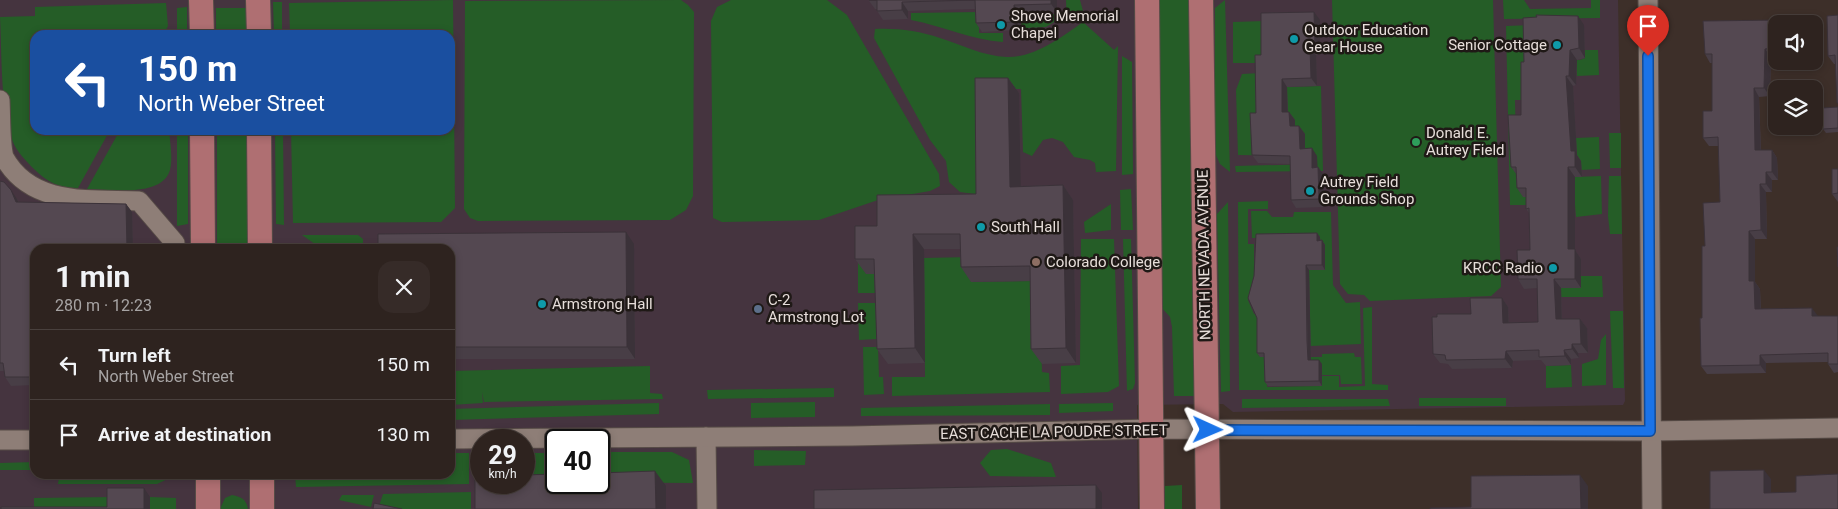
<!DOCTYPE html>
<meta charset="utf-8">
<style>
body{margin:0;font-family:Roboto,sans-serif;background:#362b28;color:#f1f3f6;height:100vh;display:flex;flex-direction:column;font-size:19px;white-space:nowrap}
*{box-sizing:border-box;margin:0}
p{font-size:16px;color:#a7a4a4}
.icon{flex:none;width:28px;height:28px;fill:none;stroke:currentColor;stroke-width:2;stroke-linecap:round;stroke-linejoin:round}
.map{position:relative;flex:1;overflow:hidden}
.panel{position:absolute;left:30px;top:244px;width:425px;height:235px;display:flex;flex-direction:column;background:#2e231f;border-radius:15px;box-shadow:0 2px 8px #0003,0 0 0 1px #49403d}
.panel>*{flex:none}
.guide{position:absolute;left:30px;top:30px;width:425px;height:105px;border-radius:15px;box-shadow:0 2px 8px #0003,0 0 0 1px #49403d;background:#1a4fa0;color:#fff;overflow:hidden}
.buttons{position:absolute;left:1768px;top:15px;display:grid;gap:10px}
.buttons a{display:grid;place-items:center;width:55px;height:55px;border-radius:10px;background:#2e231f;box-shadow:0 2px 8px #0003,0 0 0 1px #49403d;font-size:25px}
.speed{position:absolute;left:470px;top:429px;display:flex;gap:10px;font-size:25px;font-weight:700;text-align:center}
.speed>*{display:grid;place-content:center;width:65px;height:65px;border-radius:50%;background:#2e231f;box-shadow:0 2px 8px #0003,0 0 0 1px #49403d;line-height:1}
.speed small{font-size:12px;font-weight:400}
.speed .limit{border:2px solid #111;border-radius:8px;background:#fff;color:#111}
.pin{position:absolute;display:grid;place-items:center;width:42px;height:42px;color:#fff;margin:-51px -21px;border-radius:50% 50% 50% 0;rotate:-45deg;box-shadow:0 0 5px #0007}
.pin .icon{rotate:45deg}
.me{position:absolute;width:55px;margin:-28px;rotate:91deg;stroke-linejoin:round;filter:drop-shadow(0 0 4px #0008)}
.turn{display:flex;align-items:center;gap:18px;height:105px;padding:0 25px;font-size:22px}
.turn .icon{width:65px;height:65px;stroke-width:2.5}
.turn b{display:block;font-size:35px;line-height:42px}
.round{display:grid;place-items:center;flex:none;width:52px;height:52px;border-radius:15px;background:#362b28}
.head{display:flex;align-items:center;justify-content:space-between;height:85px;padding:0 25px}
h1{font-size:30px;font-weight:700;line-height:38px}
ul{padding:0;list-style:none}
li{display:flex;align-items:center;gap:15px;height:70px;padding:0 25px;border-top:1px solid #49403d}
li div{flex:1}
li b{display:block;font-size:19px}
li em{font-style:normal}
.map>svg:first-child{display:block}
</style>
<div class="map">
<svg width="1838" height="509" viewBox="0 0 1838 509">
<rect width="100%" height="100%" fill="#3d2f29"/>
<path fill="#45343f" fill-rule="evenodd" d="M 0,0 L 1618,0 L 1625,401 L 1623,405 L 1233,412 L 1223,404 L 1137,405 L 1138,509 L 0,509 ZM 35,35 L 450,35 L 450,130 L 35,130 ZM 35,249 L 450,249 L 450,474 L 35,474 ZM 481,440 L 524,440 L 524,482 L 481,482 ZM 556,440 L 599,440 L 599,482 L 556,482 Z"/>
<g fill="#255d27">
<path d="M 453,0 L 455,208 L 441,222 L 293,223 L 291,130 L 450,130 L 450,35 L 290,35 L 289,3 Z"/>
<path d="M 681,0 L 688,5 L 694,12 L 693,196 L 686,210 L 670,220 L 478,221 L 470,218 L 464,209 L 465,1 Z"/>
<path d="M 731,0 L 827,0 L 847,15 L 939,174 L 940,186 L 930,191 L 878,200 L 819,220 L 722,222 L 713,218 L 711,21 L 717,7 Z"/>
<path d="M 1066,0 L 1080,0 L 1083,11 L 1067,22 Z"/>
<path d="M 1159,0 L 1190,0 L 1196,396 L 1174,396 L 1172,327 L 1170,317 L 1162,308 Z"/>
<path d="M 1225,0 L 1230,172 L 1220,164 L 1215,153 L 1215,8 Z"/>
<path d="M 1332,0 L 1493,0 L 1501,287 L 1491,296 L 1370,301 L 1364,295 L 1348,294 L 1340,284 Z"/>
<path d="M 1503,0 L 1524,0 L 1530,9 L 1591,8 L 1591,0 L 1600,0 L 1600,18 L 1504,19 Z"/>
<path d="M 273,2 L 282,2 L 282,35 L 274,35 Z"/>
<path d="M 166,3 L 168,26 L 163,35 L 35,35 L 35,130 L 110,130 L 78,188 C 59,188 47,182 34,169 C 26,161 17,152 13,142 C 0,110 2,53 0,17 L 35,16 L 35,7 Z"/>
<path d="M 187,7 L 187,35 L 177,35 L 177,8 Z"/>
<rect x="216" y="8" width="30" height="27"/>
<path d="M 979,12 L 979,33 L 1003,33 L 1003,42 C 971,40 943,26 911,20 L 911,13 Z"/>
<path d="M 1054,14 L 1054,22 L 1046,27 L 1027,28 L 1028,39 L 1022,39 L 1021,15 Z"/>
<path d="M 1265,21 L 1266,63 L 1233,63 L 1233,22 Z"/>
<path d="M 1083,22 L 1114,50 L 1118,46 L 1116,171 L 1096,172 L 1095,163 L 1090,160 L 1074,157 L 1063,142 L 1052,138 L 1043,140 L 1032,156 L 1023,152 L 1021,89 L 980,90 L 982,195 L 960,192 L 949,182 L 946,161 L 930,140 L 874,38 L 875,29 C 898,28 919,31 940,38 C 962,45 983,56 1007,57 C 1034,58 1062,37 1083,22 Z"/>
<path d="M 1529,25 L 1534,61 L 1580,60 L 1585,58 L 1585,50 L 1598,50 L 1599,75 L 1577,76 L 1576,68 L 1527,100 L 1515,100 L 1516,145 L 1576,144 L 1576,138 L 1599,137 L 1600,169 L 1581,170 L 1581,161 L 1562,192 L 1575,192 L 1575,177 L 1601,176 L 1602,214 L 1576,217 L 1575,205 L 1510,205 L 1506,26 Z"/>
<path d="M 1122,56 L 1132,62 L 1133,174 L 1122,175 Z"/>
<path d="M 1261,73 L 1287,100 L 1287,87 L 1321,86 L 1323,171 L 1236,172 L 1235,166 L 1317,164 L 1317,156 L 1238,155 L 1236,90 L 1242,74 Z"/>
<path d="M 120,130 L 169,130 C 170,142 173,159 170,170 C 162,198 110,189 87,189 Z"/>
<path d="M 177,130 L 188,130 L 188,224 L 177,226 Z"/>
<path d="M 217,130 L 247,130 L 248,249 L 217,249 Z"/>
<path d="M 275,130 L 283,130 L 284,225 L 276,224 Z"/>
<path d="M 1609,133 L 1621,133 L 1621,168 L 1610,168 Z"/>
<path d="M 1609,176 L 1621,176 L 1622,234 L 1610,234 L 1608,216 Z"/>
<path d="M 1131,189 L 1133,230 L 1121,230 L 1120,190 Z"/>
<path d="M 1268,201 L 1268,209 L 1248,209 L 1248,244 L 1254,244 L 1254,261 L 1258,261 L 1248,300 L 1254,314 L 1261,314 L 1267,357 L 1267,387 L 1322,386 L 1322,376 L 1339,376 L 1339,387 L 1365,386 L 1363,308 L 1372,307 L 1372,384 L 1388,385 L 1388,390 L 1239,390 L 1238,202 Z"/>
<path d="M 1228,202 L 1230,391 L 1221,392 L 1217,214 Z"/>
<path d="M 1111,204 L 1111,230 L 1085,233 L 1084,222 Z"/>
<path d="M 1251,211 L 1267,211 L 1272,217 L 1293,217 L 1294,212 L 1331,212 L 1333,285 L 1346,303 L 1360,302 L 1361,344 L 1310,346 L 1309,270 L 1325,269 L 1320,238 L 1252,238 Z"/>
<path d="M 302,235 L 358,235 L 363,239 L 363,249 L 322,249 Z"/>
<path d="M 1081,239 L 1114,239 L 1119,386 L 1108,392 L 1061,394 L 1061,366 L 1080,365 Z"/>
<path d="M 1123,239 L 1131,239 L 1135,383 L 1133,389 L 1127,391 Z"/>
<path d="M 970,257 L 971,282 L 1040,281 L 1042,372 L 1049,373 L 1050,392 L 892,396 L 892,377 L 925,377 L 924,258 Z"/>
<path d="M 874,261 L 875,293 L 858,293 L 858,262 Z"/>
<path d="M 1581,276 L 1602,276 L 1603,297 L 1560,297 L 1560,288 Z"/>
<path d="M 858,303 L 876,303 L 877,339 L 859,340 Z"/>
<path d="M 1623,311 L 1624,388 L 1613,388 L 1610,311 Z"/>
<path d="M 1606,334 L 1606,385 L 1582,386 L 1582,364 L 1598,359 L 1601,340 Z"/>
<path d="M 863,347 L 878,347 L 879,377 L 883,377 L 884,394 L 864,395 Z"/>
<path d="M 1354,353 L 1355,357 L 1361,357 L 1362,384 L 1341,384 L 1340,375 L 1322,375 L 1322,364 L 1311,364 L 1311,357 L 1322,357 L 1322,354 Z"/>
<path d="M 1571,365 L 1572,387 L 1546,388 L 1546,366 Z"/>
<path d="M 650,366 L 650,393 L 662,394 L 663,399 L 484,402 L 482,392 L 483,403 L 450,405 L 450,371 Z"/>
<path d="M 834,388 L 834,397 L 708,399 L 707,390 Z"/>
<rect x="1419" y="398" width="87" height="8"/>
<path d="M 1242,399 L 1388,399 L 1390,406 L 1242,408 Z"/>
<path d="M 815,402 L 815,417 L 751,418 L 751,403 Z"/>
<path d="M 659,403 L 659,414 L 450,420 L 450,409 Z"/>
<path d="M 1113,403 L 1113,411 L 1059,413 L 1059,404 Z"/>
<path d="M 1050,404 L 1050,415 L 861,416 L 861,408 Z"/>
<path d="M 1007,449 L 1051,463 L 1056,477 L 990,476 L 980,463 L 991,450 Z"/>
<path d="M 754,450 L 806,451 L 805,465 L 754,466 Z"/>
<path d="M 599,452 L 672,452 L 689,460 L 693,483 L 524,482 L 524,453 L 556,453 L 556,482 L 599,482 Z"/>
<path d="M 450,453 L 469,453 L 469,484 L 296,487 L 295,474 L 450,474 Z"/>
<path d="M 35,462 L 35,470 L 0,470 L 0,463 Z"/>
<path d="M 174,476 L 157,484 L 58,484 L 59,478 Z"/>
<path d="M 1182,485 L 1182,509 L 1165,509 L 1165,486 Z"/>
<path d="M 471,492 L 471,509 L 378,509 L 383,494 Z"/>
<path d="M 232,495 C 242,497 246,499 248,509 L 220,509 L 225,498 Z"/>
<path d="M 342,495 L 374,495 L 371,507 L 339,500 Z"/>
<path d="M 113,497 L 113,509 L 34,509 L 34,498 Z"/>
<path d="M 150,497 L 176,498 L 176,509 L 150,509 Z"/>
</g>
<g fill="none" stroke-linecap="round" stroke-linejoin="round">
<g stroke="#564b46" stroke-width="21">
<g id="minor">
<path d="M 1648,0 L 1652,509"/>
<path d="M 0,100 C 1,117 0,143 4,157 C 31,207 92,199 139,201 L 175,243"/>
<path d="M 706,437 L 707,509"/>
<path d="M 450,439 L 852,436 L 1152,429 L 1650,431 L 1838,428"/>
<path d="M 0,440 L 35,440"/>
</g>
</g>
<g stroke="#564b46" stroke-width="26">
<g id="major">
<path d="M 201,0 L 202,35"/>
<path d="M 258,0 L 259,35"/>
<path d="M 1147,0 L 1152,509"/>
<path d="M 1201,0 L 1208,509"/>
<path d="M 202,130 L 203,249"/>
<path d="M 259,130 L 260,249"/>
<path d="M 208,474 L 208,509"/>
<path d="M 262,474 L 262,509"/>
</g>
</g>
<use href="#minor" stroke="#8e7e77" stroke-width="19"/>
<use href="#major" stroke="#af6f72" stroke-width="24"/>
</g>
<g fill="#483e46">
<path d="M 1057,0 L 1057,12 L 1020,13 L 1020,30 L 982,32 L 976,23 L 975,9 L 908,11 L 908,19 L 883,20 L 877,11 L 877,9 L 875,9 L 869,1 Z"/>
<path d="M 1838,15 L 1838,104 L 1836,64 L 1834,64 L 1828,56 Z"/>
<path d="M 1320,20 L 1320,55 L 1316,55 L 1317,86 L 1287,87 L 1288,112 L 1289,112 L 1295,120 L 1295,126 L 1299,126 L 1305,134 L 1305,148 L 1317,156 L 1317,168 L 1318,167 L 1324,175 L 1324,207 L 1296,208 L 1291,200 L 1290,164 L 1258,163 L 1252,155 L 1261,55 Z"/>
<path d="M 1780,20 L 1782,24 L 1776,24 L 1776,57 L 1771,57 L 1770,96 L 1759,97 L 1761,150 L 1772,150 L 1777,158 L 1778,180 L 1772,180 L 1772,192 L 1766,192 L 1767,239 L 1755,239 L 1755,282 L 1760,289 L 1761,309 L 1818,316 L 1838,316 L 1838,372 L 1834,373 L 1828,364 L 1828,362 L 1766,363 L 1766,373 L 1707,374 L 1701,366 L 1705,246 L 1720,202 L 1719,146 L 1709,146 L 1703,138 L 1712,111 L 1712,63 L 1710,63 L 1705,54 Z"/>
<path d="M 1584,25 L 1585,58 L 1577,60 L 1576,85 L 1573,86 L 1577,155 L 1581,161 L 1582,177 L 1575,177 L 1575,250 L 1581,259 L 1581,288 L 1561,288 L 1562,319 L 1580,319 L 1587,328 L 1588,353 L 1578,353 L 1579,358 L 1571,359 L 1571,365 L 1546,366 L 1541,360 L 1513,361 L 1512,368 L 1452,369 L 1448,364 L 1440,363 L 1433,354 L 1471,314 L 1502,298 L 1508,307 L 1509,323 L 1538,322 L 1537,288 L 1524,289 L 1518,279 L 1530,250 L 1529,213 L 1526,209 L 1526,197 L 1523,197 L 1517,188 L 1517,175 L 1511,167 L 1521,115 L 1524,62 Z"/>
<path d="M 1008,78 L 1019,93 L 1020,186 L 1063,185 L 1073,200 L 1076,363 L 1042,364 L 1031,349 L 1030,281 L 971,282 L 961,267 L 960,249 L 924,249 L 925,363 L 888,364 L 877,349 L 875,274 L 866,274 L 855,259 L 877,226 L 976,194 Z"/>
<path d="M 1838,107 L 1838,132 L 1826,133 L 1823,129 Z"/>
<path d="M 1838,169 L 1838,202 L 1832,194 Z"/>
<path d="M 0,181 L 17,199 L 19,202 L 126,204 L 132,212 L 133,249 L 35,249 L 35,385 L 11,386 L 5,377 L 4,371 L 0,371 Z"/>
<path d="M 1317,233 L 1320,237 L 1320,240 L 1322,240 L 1325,245 L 1325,270 L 1309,270 L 1311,360 L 1322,364 L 1322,386 L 1268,386 L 1265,382 L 1264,357 L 1260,357 L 1257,353 Z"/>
<path d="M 634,244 L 635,359 L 450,359 L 450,249 Z"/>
</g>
<g fill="#3b3239">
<path d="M 1051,0 L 1057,0 L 1057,12 L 1051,4 Z"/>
<path d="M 902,2 L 908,11 L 908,19 L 902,10 Z"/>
<path d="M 1014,5 L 1020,13 L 1020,30 L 1014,22 Z"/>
<path d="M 1314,12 L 1320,20 L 1320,55 L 1315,47 Z"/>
<path d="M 1578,16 L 1584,25 L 1585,58 L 1579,48 Z"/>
<path d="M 1310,47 L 1316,55 L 1317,86 L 1311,78 Z"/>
<path d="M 1765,49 L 1771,57 L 1770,96 L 1764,88 Z"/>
<path d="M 1570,50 L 1577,60 L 1576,85 L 1569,76 Z"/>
<path d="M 1566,76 L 1573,86 L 1577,155 L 1581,161 L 1582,177 L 1575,167 L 1571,151 Z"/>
<path d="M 1008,78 L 1019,93 L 1021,202 L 1010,187 Z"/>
<path d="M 1282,79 L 1287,87 L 1288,120 L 1282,112 Z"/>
<path d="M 1754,88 L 1759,97 L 1761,158 L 1755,150 Z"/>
<path d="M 1289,112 L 1295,120 L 1295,134 L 1290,126 Z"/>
<path d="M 1299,126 L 1305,134 L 1305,156 L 1300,149 Z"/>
<path d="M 1312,148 L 1317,156 L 1318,175 L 1312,168 Z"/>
<path d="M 1772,150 L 1777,158 L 1778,180 L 1772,172 Z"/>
<path d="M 1318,167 L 1324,175 L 1324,207 L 1319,199 Z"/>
<path d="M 1568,167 L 1575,177 L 1575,250 L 1581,259 L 1581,288 L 1575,279 L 1568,249 Z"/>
<path d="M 1766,172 L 1772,180 L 1772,192 L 1766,184 Z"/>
<path d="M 1760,184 L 1766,192 L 1767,239 L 1761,230 Z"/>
<path d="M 1063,185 L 1073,200 L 1076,363 L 1066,348 Z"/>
<path d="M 11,190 L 17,199 L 22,210 L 16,202 Z"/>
<path d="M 126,204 L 132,212 L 133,249 L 127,249 Z"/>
<path d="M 1749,231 L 1755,239 L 1755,282 L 1760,289 L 1761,317 L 1755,309 L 1749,281 Z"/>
<path d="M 626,232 L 634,244 L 635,359 L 627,347 Z"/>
<path d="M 1317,233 L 1320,237 L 1320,245 L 1317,241 Z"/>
<path d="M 913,234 L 924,249 L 925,363 L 915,348 Z"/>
<path d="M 1322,240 L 1325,245 L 1325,270 L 1322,265 Z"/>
<path d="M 1306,265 L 1309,270 L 1311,364 L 1308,360 Z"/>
<path d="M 1554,279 L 1561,288 L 1562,329 L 1556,319 Z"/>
<path d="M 1502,298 L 1508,307 L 1509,332 L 1503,323 Z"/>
<path d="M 1812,308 L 1818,316 L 1812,316 Z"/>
<path d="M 1580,319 L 1587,328 L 1588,353 L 1581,344 Z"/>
<path d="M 1572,344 L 1578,353 L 1579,358 L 1572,349 Z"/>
<path d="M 1564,350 L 1571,359 L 1571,365 L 1565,356 Z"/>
<path d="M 1506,351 L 1513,361 L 1512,368 L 1505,359 Z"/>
<path d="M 1760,355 L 1766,363 L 1766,373 L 1760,365 Z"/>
<path d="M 1319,360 L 1322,364 L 1322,386 L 1319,381 Z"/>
<path d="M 1764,470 L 1771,479 L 1771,502 L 1764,493 Z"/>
<path d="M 655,471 L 666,486 L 666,509 L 656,509 Z"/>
<path d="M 1580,475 L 1588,486 L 1588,509 L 1581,509 Z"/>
<path d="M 1096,485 L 1102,493 L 1102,509 L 1096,509 Z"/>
<path d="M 144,488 L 150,497 L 150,509 L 144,509 Z"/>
</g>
<g fill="#544851" stroke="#3b3239">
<path d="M 869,0 L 975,0 L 902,2 L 902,10 L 877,11 L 877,0 Z"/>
<path d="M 975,0 L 1051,0 L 1051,4 L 1014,5 L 1014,22 L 976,23 Z"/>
<path d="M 1314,12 L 1315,47 L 1310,47 L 1311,78 L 1282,79 L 1282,112 L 1289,112 L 1290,126 L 1299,126 L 1300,149 L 1312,148 L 1312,168 L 1318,167 L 1319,199 L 1291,200 L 1290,156 L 1252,155 L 1250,113 L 1256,113 L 1255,55 L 1261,55 L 1261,13 Z"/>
<path d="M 1536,15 L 1578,16 L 1579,48 L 1570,50 L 1569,76 L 1566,76 L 1571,151 L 1575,151 L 1575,167 L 1568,167 L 1568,249 L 1575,249 L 1575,279 L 1554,279 L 1556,319 L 1580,319 L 1581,344 L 1572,344 L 1572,349 L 1564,350 L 1565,356 L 1539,357 L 1539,350 L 1506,351 L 1505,359 L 1446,360 L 1445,355 L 1433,354 L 1432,317 L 1437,317 L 1437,314 L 1471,314 L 1470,298 L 1502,298 L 1503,323 L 1538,322 L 1537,279 L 1518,279 L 1517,250 L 1530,250 L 1529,208 L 1526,209 L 1526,188 L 1517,188 L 1516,167 L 1511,167 L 1508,115 L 1521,115 L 1521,62 L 1524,62 L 1523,18 L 1537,17 Z"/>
<path d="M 1838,15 L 1838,103 L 1837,103 L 1835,55 L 1828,56 L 1827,16 Z"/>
<path d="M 1780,20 L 1780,24 L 1776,24 L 1776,48 L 1765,49 L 1764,88 L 1754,88 L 1755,150 L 1772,150 L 1772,172 L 1766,172 L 1766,184 L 1760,184 L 1761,230 L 1749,231 L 1749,281 L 1754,281 L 1755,309 L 1812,308 L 1812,316 L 1838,316 L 1838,364 L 1828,364 L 1828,353 L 1760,355 L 1760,365 L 1701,366 L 1700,318 L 1702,318 L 1702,246 L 1705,246 L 1703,203 L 1720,202 L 1718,137 L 1703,138 L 1703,111 L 1712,111 L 1712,54 L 1705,54 L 1703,21 Z"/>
<path d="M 975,78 L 1008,78 L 1010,187 L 1063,185 L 1066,348 L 1031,349 L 1030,266 L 961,267 L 960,234 L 913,234 L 915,348 L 877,349 L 874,259 L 855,259 L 855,226 L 877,226 L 877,195 L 976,194 Z"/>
<path d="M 1838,107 L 1838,128 L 1823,129 L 1822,108 Z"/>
<path d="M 1832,169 L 1838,169 L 1838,193 L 1832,194 Z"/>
<path d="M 0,181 L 4,182 L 11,190 L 16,202 L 126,204 L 127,249 L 35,249 L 35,377 L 5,377 L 3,363 L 0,363 Z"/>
<path d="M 626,232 L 627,347 L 450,347 L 450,249 L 378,249 L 378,234 Z"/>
<path d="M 1317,233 L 1317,241 L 1322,240 L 1322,265 L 1306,265 L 1307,341 L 1308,360 L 1319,360 L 1319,381 L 1265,382 L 1264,353 L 1257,353 L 1257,318 L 1248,298 L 1254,276 L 1256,234 Z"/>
<path d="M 1837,247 L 1838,247 L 1838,267 Z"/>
<path d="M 1764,470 L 1764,493 L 1796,492 L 1796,476 L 1838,474 L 1838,509 L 1710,509 L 1710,471 Z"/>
<path d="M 655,471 L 656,509 L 475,509 L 475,477 L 481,477 L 481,482 L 524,482 L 524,475 L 556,474 L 556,482 L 599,482 L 599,473 Z"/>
<path d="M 1580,475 L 1581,509 L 1430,509 L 1430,508 L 1471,507 L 1471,476 Z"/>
<path d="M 1096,485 L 1096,509 L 814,509 L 814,490 Z"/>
<path d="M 107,488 L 144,488 L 144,509 L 1,509 L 1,507 L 107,507 Z"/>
<path d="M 374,503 L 402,509 L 373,509 Z"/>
</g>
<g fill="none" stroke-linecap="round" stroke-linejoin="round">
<g stroke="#114b97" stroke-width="12">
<path id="route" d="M 1208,430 L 1650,431 L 1648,56"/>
</g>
<use href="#route" stroke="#1a73e8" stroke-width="9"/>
</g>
<g fill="#0f9aa8" stroke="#1f1916" stroke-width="2">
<circle cx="1001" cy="25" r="5"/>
<circle cx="1294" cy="39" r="5"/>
<circle cx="1557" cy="45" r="5"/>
<circle cx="1310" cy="191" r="5"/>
<circle cx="981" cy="227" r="5"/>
<circle cx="1553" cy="268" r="5"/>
<circle cx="542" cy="304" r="5"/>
</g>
<circle fill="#2e9e5b" stroke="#1f1916" stroke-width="2" cx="1416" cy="142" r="5"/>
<circle fill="#8d6e63" stroke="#1f1916" stroke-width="2" cx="1036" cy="262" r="5"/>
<circle fill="#5c6f8a" stroke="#1f1916" stroke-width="2" cx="758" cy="309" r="5"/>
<g text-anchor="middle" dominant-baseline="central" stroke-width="5" stroke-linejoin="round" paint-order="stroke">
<g font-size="15" fill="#e7deda" stroke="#1f1916" text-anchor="start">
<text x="1011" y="16">Shove Memorial<tspan x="1011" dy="17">Chapel</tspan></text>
<text x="1304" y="30">Outdoor Education<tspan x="1304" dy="17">Gear House</tspan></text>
<text x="1547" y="45" text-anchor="end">Senior Cottage</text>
<text x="1426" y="133">Donald E.<tspan x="1426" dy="17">Autrey Field</tspan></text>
<text x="1320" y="182">Autrey Field<tspan x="1320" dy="17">Grounds Shop</tspan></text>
<text x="991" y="227">South Hall</text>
<text x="1046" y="262">Colorado College</text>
<text x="1543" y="268" text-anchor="end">KRCC Radio</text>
<text x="768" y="300">C-2<tspan x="768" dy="17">Armstrong Lot</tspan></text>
<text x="552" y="304">Armstrong Hall</text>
</g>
<g font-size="15" fill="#e7deda" stroke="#1f1916">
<text transform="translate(1204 255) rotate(-91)">NORTH NEVADA AVENUE</text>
<text transform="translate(1054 432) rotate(-1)">EAST CACHE LA POUDRE STREET</text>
</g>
</g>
</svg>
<div class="buttons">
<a><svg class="icon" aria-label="sound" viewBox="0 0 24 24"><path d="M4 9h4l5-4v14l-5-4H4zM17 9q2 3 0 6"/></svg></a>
<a><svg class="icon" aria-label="layers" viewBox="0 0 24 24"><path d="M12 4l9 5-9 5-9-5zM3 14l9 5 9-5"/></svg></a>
</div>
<div class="speed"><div>29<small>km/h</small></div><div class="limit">40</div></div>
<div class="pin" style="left:1648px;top:56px;background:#d93025"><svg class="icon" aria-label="arrive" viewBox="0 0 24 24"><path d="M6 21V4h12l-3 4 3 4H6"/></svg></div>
<svg class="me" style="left:1208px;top:430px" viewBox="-20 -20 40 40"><path d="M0-17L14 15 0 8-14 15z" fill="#1a73e8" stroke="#fff" stroke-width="4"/></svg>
<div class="guide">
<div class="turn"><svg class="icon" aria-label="left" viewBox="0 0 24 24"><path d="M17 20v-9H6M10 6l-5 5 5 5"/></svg><div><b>150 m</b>North Weber Street</div></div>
</div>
<section class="panel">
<div class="head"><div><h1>1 min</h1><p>280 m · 12:23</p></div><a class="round"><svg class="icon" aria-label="close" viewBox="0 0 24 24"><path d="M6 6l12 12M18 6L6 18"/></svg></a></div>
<ul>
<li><svg class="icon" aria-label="left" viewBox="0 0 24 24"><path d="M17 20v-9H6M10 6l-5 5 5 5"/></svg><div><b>Turn left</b><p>North Weber Street</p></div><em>150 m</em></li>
<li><svg class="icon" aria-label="arrive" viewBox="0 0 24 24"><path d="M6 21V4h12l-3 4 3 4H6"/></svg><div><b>Arrive at destination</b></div><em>130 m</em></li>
</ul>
</section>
</div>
